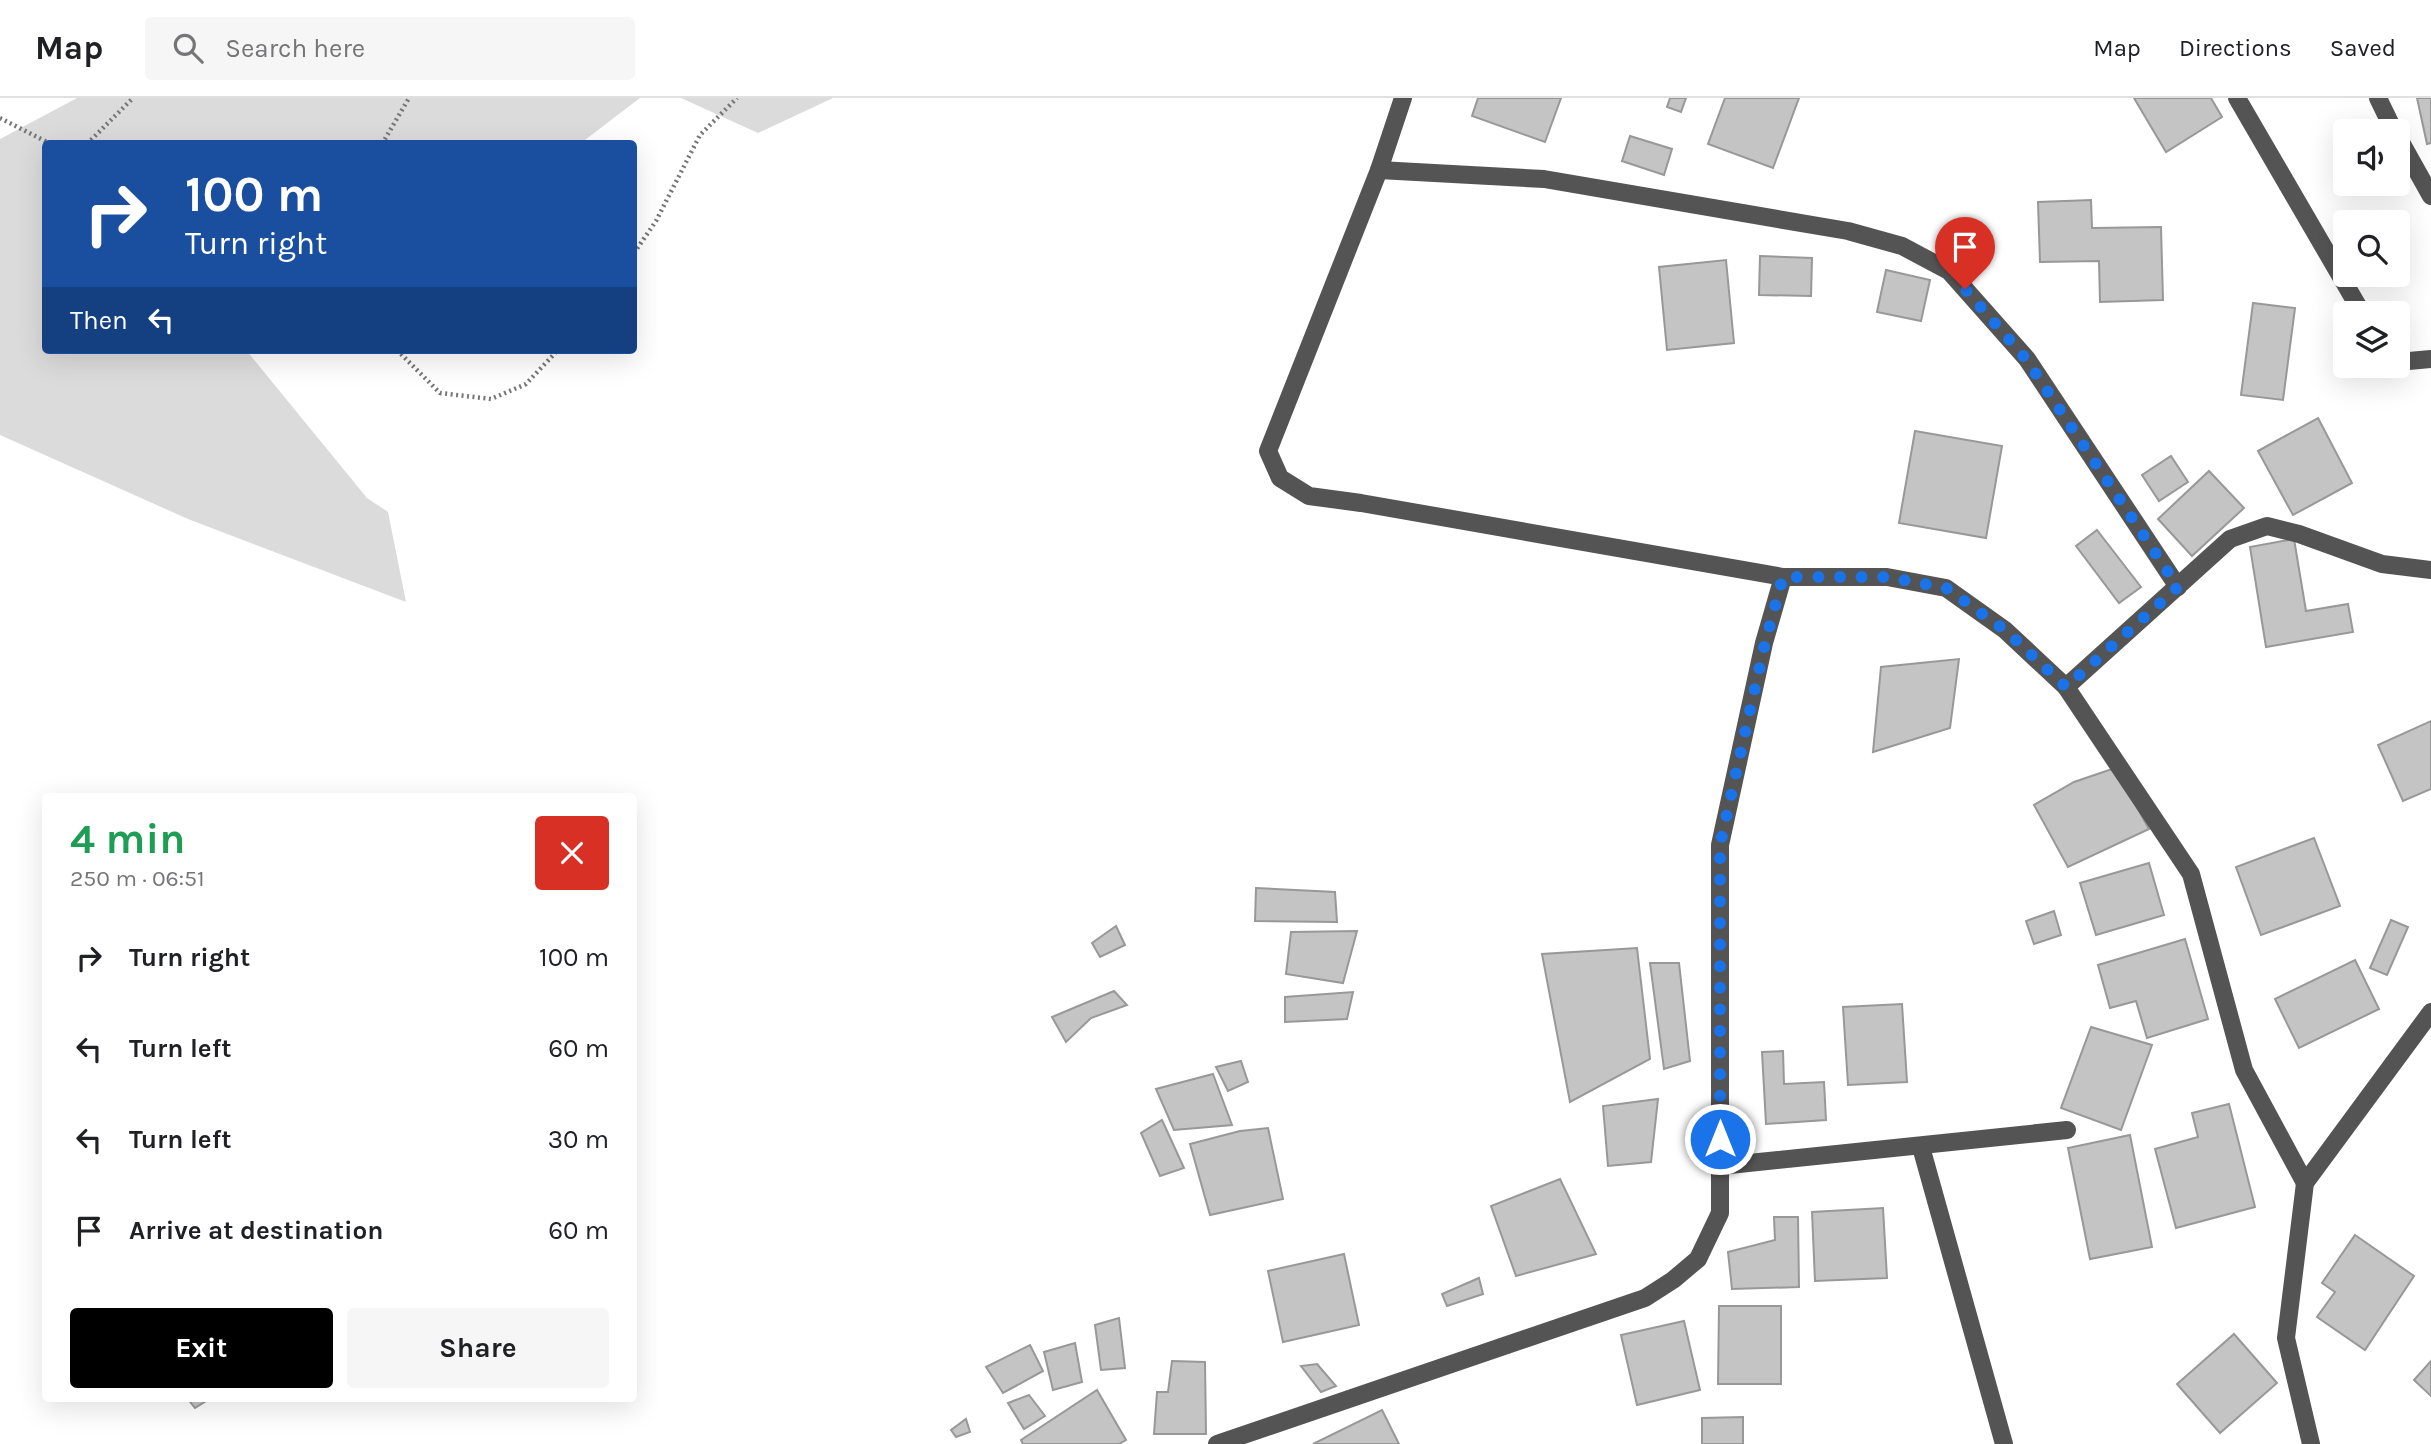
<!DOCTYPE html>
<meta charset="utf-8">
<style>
body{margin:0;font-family:Karla,sans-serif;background:#f6f6f6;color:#202124;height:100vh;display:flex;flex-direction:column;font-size:26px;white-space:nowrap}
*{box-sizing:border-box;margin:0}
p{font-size:23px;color:#757577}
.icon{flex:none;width:38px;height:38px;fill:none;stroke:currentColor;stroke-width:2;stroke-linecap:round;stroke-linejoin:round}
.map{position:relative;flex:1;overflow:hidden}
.panel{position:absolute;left:42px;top:695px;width:595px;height:609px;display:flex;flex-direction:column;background:#fff;border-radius:7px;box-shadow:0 7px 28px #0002}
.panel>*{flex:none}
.banner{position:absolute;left:42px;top:42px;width:595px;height:214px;border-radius:7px;box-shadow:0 7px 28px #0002;background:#1a4fa0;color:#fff;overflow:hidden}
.controls{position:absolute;left:2333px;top:21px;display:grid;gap:14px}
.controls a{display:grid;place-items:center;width:77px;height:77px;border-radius:7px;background:#fff;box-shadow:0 7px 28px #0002;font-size:35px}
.pin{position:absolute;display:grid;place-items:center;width:60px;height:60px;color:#fff;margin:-72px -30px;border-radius:50% 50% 50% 0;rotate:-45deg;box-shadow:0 0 7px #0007}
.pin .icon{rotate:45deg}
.me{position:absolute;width:77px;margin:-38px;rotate:0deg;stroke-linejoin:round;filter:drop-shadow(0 0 5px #0008)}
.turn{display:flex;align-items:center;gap:24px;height:147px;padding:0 28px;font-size:32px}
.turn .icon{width:91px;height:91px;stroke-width:2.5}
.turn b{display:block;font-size:49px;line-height:60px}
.then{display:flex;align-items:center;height:66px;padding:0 28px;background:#0003;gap:14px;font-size:26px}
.round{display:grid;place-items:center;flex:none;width:74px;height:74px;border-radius:7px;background:#f6f6f6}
.overview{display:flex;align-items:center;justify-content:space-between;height:119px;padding:0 28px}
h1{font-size:42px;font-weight:700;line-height:52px;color:#1e9e55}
.button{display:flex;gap:14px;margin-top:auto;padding:14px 28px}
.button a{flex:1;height:80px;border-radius:7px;background:#000;color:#fff;font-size:28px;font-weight:700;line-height:80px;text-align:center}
.button a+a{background:#f6f6f6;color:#202124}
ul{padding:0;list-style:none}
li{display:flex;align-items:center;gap:21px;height:91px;padding:0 28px}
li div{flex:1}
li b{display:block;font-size:26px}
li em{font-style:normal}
header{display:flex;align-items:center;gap:42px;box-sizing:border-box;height:98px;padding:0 35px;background:#fff;border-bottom:2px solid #e0e0e0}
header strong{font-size:33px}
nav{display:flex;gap:38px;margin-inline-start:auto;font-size:24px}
.search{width:490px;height:63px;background:#f6f6f6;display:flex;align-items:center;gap:18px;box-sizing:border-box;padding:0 24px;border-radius:7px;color:#757577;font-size:26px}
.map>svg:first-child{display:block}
</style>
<header>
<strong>Map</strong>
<div class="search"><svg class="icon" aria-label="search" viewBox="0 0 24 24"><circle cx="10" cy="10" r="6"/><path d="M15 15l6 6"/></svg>Search here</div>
<nav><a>Map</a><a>Directions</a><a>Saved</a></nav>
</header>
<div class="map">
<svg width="2431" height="1346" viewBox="0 0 2431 1346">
<rect width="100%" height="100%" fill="#fff"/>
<g fill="#dbdbdb">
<path d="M 77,0 L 640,0 L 581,45 L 46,46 L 46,252 L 246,252 L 367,400 L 388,414 L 406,504 L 188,421 L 0,337 L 0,41 Z"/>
<path d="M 681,0 L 833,0 L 758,35 Z"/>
</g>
<g fill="#c4c4c4" stroke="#989898" stroke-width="2">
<path d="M 1478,0 L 1561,0 L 1545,44 L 1472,18 Z"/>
<path d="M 1670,0 L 1686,0 L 1681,14 L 1667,9 Z"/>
<path d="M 1725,0 L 1799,0 L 1773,70 L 1708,46 Z"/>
<path d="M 2134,0 L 2211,0 L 2222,19 L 2166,54 Z"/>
<path d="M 2417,0 L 2431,0 L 2431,45 L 2427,46 Z"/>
<path d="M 1630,38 L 1672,51 L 1664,77 L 1622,63 Z"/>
<path d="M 2091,102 L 2092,130 L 2161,129 L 2163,202 L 2100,204 L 2099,163 L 2040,164 L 2038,104 Z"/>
<path d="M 1760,158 L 1812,160 L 1811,198 L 1759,197 Z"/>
<path d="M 1726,162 L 1734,245 L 1667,252 L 1659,169 Z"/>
<path d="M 1886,172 L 1930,182 L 1921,223 L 1877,214 Z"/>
<path d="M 2253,205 L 2295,210 L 2283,302 L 2241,297 Z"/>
<path d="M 2318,320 L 2352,385 L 2293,417 L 2258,353 Z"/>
<path d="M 1915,333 L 2002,348 L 1986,440 L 1899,425 Z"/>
<path d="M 2171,358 L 2188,384 L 2159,403 L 2142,377 Z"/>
<path d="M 2209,373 L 2244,410 L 2192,458 L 2158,421 Z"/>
<path d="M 2097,432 L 2141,489 L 2119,505 L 2076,448 Z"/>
<path d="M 2294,441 L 2306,513 L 2348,506 L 2353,534 L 2266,549 L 2250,449 Z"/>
<path d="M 1959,561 L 1950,630 L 1873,654 L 1881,569 Z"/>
<path d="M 2431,623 L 2431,691 L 2403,703 L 2378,647 Z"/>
<path d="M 2115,670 L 2149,731 L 2068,769 L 2034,707 L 2074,684 Z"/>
<path d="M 2314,740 L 2340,808 L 2261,837 L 2236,769 Z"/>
<path d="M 2149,765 L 2164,817 L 2096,837 L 2080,785 Z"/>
<path d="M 1256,790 L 1335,794 L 1337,824 L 1255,823 Z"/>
<path d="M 2054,813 L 2061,837 L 2034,846 L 2026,823 Z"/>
<path d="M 2391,822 L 2408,829 L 2387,877 L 2370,870 Z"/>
<path d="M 1116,828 L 1125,847 L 1100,859 L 1092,845 Z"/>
<path d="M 1357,833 L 1343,885 L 1286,876 L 1291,834 Z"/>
<path d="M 2185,841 L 2208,921 L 2147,940 L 2136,903 L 2110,910 L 2098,867 Z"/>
<path d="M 1637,850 L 1650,961 L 1570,1004 L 1542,856 Z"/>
<path d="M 2355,862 L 2379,911 L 2299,950 L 2275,901 Z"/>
<path d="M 1650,865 L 1679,865 L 1690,963 L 1664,971 Z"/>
<path d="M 1114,893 L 1127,907 L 1091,920 L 1066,944 L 1052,919 Z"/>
<path d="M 1353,894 L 1347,921 L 1285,924 L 1285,899 Z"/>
<path d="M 1902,906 L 1907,984 L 1848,987 L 1843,909 Z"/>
<path d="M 2091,929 L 2152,947 L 2121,1032 L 2061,1010 Z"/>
<path d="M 1783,953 L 1784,986 L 1824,984 L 1826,1022 L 1766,1026 L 1762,954 Z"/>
<path d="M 1241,963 L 1248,984 L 1228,993 L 1216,969 Z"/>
<path d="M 1213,976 L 1232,1027 L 1174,1032 L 1156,991 Z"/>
<path d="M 1658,1001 L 1651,1064 L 1608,1068 L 1603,1008 Z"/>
<path d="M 2229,1006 L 2255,1109 L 2176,1130 L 2155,1051 L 2198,1039 L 2192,1015 Z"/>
<path d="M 1162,1022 L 1184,1070 L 1160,1078 L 1141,1035 Z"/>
<path d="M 1268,1030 L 1283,1101 L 1210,1117 L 1190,1046 L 1240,1033 Z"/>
<path d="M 2130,1037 L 2152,1149 L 2090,1161 L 2068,1050 Z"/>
<path d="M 1560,1081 L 1596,1156 L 1516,1178 L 1491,1108 Z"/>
<path d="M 1883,1110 L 1887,1180 L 1815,1183 L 1812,1114 Z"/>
<path d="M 1774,1119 L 1798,1119 L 1799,1189 L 1732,1191 L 1728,1154 L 1775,1142 Z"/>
<path d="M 2355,1137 L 2414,1178 L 2365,1252 L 2317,1219 L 2335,1194 L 2322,1185 Z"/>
<path d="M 1344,1156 L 1359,1227 L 1283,1244 L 1268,1173 Z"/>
<path d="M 1479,1180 L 1483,1196 L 1447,1208 L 1442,1196 Z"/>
<path d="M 1719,1208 L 1781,1208 L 1781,1286 L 1718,1286 Z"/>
<path d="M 1119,1220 L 1125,1270 L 1101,1272 L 1095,1227 Z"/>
<path d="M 1684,1223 L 1700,1292 L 1637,1307 L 1621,1237 Z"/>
<path d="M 2234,1236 L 2277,1285 L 2220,1335 L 2177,1286 Z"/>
<path d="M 1075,1245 L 1082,1284 L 1053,1292 L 1044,1254 Z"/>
<path d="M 1030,1247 L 1043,1273 L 1003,1295 L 986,1269 Z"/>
<path d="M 1172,1263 L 1205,1264 L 1206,1336 L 1154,1336 L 1157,1294 L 1168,1294 Z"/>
<path d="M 2431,1263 L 2431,1298 L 2414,1282 Z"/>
<path d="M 1317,1266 L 1336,1288 L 1321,1294 L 1301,1268 Z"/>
<path d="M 1097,1292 L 1126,1342 L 1119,1346 L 1023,1346 L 1021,1342 Z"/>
<path d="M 1029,1297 L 1045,1318 L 1024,1331 L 1008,1305 Z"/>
<path d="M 187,1300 L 211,1300 L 195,1310 Z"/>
<path d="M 1382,1312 L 1399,1346 L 1313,1346 Z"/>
<path d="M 1743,1319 L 1743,1346 L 1702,1346 L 1702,1320 Z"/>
<path d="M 966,1321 L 970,1334 L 956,1339 L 951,1332 Z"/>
</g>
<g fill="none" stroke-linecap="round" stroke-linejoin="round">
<g stroke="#767676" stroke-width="4.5" stroke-dasharray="2 3.5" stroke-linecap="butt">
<path d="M 0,20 L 51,46"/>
<path d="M 87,46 L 133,0"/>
<path d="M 382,46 L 409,0"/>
<path d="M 634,155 L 656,123 L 700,37 L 737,0"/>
<path d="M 397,252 L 440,295 L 491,301 L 526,286 L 558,252"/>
</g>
<g stroke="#545454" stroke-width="18">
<path d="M 1403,0 L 1379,72 L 1268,353 L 1280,380 L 1309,398 L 1361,405 L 1783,479"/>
<path d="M 2237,0 L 2362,215"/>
<path d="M 2378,0 L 2394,33"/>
<path d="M 2398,39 L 2431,98"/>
<path d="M 1379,72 L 1544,81 L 1848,133 L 1902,148 L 1949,173 L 2027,261 L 2178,489"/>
<path d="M 2398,264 L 2431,261"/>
<path d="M 2066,589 L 2230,441 L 2267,428 L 2299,436 L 2382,466 L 2431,472"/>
<path d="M 1921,1049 L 2004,1346"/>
<path d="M 1720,1068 L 2067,1032"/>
<path d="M 1217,1346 L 1645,1200 L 1673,1182 L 1698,1161 L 1720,1115 L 1720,747 L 1764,545 L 1783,479 L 1887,479 L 1946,490 L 2005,532 L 2066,589 L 2191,776 L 2244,972 L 2305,1085"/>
<path d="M 2311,1346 L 2286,1240 L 2305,1085 L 2431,914"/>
</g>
</g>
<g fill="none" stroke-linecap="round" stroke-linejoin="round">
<path stroke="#1a73e8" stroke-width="12" stroke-dasharray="0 21.6" d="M 1720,1041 L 1720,747 L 1765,545 L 1783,479 L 1887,479 L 1946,490 L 2005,532 L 2066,589 L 2178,489 L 2026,261 L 1965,191"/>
</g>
</svg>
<div class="controls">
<a><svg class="icon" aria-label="sound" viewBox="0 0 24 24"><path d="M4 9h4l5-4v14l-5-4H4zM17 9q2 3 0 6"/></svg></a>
<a><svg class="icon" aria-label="search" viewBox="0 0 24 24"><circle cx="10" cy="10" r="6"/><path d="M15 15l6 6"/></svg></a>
<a><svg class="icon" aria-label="layers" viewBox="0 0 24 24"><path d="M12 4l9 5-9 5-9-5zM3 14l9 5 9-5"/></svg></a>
</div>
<div class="pin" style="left:1965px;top:191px;background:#d93025"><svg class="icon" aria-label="arrive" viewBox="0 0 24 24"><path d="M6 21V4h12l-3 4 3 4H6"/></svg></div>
<svg class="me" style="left:1720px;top:1041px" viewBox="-20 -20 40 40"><circle r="17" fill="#1a73e8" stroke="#fff" stroke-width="3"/><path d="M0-11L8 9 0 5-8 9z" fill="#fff"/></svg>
<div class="banner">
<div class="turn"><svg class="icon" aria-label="right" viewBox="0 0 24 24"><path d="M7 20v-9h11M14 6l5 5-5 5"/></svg><div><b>100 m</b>Turn right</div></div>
<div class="then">Then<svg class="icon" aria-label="left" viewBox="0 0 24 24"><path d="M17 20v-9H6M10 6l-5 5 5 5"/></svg></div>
</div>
<section class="panel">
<div class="overview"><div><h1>4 min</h1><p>250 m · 06:51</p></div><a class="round" style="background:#d93025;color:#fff"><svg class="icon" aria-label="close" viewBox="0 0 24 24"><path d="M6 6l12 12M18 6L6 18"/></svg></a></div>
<ul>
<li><svg class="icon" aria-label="right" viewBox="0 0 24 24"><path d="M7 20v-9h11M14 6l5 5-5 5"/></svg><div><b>Turn right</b></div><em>100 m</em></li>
<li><svg class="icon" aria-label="left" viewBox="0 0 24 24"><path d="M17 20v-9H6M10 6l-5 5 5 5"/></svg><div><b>Turn left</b></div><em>60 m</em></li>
<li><svg class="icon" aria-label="left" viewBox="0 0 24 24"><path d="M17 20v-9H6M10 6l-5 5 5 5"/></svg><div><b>Turn left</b></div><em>30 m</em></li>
<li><svg class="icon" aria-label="arrive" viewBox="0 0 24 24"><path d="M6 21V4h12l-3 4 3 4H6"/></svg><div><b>Arrive at destination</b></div><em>60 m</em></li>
</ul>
<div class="button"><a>Exit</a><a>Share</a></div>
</section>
</div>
